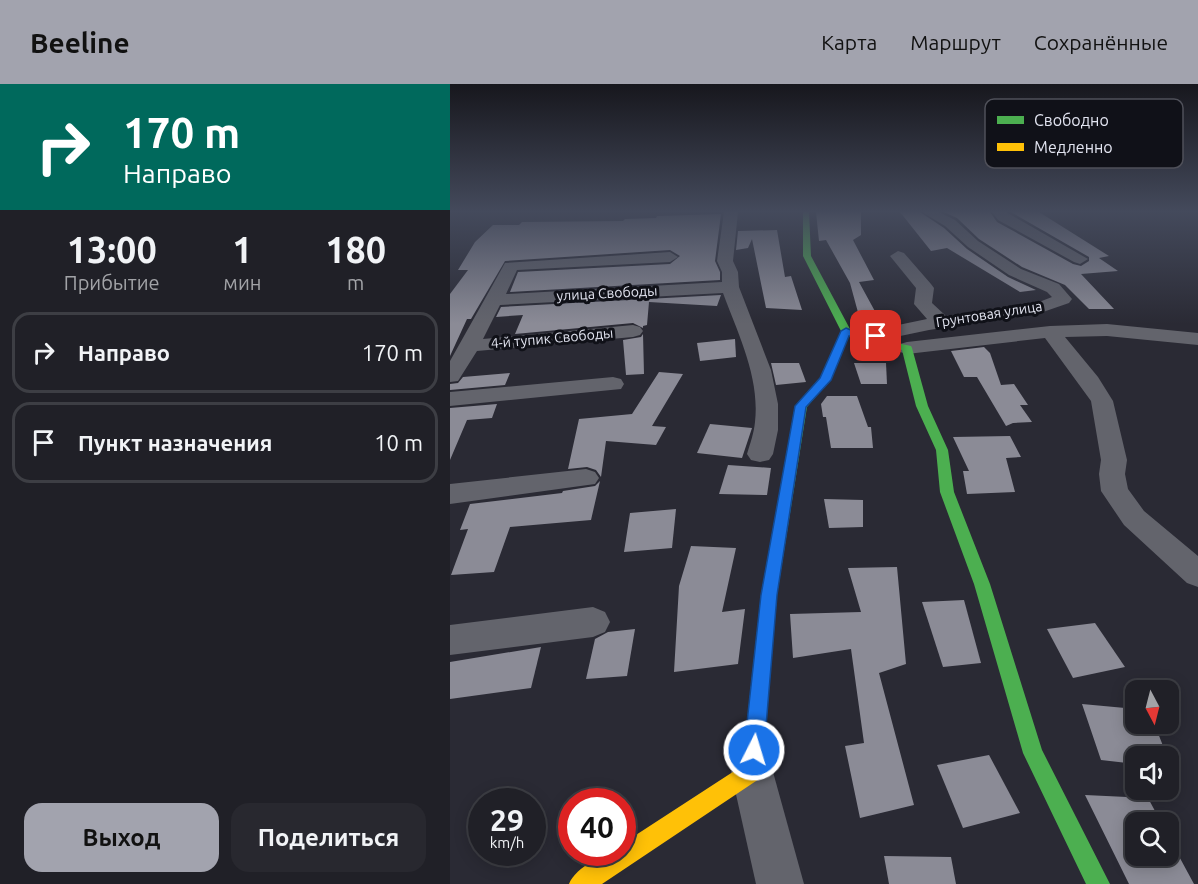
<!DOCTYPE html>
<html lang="ru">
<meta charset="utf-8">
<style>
body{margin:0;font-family:Ubuntu,sans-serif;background:#28282f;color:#f1f3f6;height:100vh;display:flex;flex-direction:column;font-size:22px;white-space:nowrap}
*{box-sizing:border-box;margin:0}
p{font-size:20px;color:#a2a3a7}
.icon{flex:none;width:33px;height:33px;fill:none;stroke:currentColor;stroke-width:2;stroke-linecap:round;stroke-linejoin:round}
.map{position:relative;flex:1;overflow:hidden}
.sheet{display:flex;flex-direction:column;background:#202027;width:450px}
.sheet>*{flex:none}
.guide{background:#00695c;color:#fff;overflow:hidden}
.needle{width:39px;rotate:173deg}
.controls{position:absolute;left:675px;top:596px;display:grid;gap:12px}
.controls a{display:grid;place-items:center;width:54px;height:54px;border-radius:12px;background:#202027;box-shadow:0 3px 15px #0003,0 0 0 2px #3d3e44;font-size:30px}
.speed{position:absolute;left:18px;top:704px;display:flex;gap:12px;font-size:30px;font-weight:700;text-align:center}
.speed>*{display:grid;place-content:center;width:78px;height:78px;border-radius:50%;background:#202027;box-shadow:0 3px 15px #0003,0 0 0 2px #3d3e44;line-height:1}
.speed small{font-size:15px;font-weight:400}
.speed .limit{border:9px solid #d22;background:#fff;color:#111}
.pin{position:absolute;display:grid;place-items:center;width:51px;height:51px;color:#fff;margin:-26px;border-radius:12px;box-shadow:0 3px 9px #0006}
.me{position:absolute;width:66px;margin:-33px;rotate:5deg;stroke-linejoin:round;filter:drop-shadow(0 0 4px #0008)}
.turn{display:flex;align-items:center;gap:21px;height:126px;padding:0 24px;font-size:27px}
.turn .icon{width:78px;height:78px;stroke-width:2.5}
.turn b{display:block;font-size:42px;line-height:51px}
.eta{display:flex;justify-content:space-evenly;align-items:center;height:102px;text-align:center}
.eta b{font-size:36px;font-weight:600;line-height:42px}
.cta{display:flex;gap:12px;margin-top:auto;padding:12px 24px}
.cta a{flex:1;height:69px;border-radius:18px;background:#a2a3ae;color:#111;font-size:24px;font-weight:600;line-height:69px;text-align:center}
.cta a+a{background:#28282f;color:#f1f3f6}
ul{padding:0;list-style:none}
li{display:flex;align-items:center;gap:18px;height:81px;margin:0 12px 9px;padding:0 12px;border:3px solid #3d3e44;border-radius:18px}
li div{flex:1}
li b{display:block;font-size:22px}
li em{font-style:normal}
header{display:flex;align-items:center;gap:36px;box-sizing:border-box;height:84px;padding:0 30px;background:#a2a3ae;color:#111}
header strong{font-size:28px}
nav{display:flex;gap:33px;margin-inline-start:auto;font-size:21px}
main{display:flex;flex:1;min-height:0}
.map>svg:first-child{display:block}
</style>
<header>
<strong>Beeline</strong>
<nav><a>Карта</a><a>Маршрут</a><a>Сохранённые</a></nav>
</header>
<main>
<section class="sheet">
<div class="guide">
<div class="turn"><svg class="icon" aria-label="right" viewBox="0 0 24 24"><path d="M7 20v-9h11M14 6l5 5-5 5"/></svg><div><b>170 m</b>Направо</div></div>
</div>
<div class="eta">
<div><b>13:00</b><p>Прибытие</p></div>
<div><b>1</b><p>мин</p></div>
<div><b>180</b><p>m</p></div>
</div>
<ul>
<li><svg class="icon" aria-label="right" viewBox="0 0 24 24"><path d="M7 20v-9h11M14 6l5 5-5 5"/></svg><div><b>Направо</b></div><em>170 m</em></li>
<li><svg class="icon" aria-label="arrive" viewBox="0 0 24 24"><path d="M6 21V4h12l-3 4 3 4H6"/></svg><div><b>Пункт назначения</b></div><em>10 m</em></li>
</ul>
<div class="cta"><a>Выход</a><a>Поделиться</a></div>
</section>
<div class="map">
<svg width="748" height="800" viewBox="0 0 748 800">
<rect width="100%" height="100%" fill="#2a2a34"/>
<g fill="#8b8b96">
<path d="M 366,128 L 411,128 L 411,151 L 403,156 L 424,196 L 409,198 L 433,242 L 418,245 L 412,243 L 400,199 L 376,156 L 369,157 Z"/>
<path d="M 450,128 L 470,128 L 494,144 L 517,165 L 558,193 L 586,206 L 570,208 L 497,164 L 481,167 Z"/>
<path d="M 494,128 L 540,128 L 547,138 L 623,180 L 631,182 L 639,177 L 639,173 L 561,128 L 589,128 L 659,172 L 649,174 L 668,187 L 631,190 L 664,225 L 639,225 L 615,201 L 572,183 L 529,155 L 507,134 Z"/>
<path d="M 271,130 L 265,177 L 270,188 L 270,196 L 60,208 L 68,188 L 220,180 L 230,172 L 220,166 L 55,177 L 21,235 L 17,235 L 0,272 L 0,210 L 18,186 L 8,186 L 25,158 L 43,141 L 69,141 L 72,138 L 173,137 L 175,135 L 206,134 L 207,132 Z"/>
<path d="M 327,146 L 335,193 L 341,192 L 352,226 L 316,224 L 302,155 L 298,164 L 286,166 L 288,147 Z"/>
<path d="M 271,211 L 267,222 L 199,218 L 197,241 L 193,242 L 193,244 L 183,239 L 65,250 L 73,231 L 46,233 L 51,223 Z"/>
<path d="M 193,250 L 194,290 L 176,291 L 173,256 L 191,253 Z"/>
<path d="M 285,255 L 286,273 L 250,277 L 247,259 Z"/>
<path d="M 534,263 L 540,269 L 551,301 L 564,300 L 578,321 L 570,321 L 582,338 L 563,339 L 556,342 L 527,293 L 514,293 L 501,267 Z"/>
<path d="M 321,279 L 349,279 L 356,298 L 326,301 Z"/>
<path d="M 404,279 L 436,279 L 437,300 L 411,300 Z"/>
<path d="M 209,288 L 233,290 L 202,342 L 216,343 L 206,361 L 156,357 L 151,393 L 146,386 L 137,383 L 118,385 L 129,335 L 182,330 Z"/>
<path d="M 60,289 L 55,301 L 0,306 L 0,300 L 8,299 L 13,293 Z"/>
<path d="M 377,312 L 407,312 L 418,343 L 421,343 L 423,364 L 381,364 L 376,333 L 373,333 L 371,320 Z"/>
<path d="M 47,320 L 42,334 L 17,336 L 0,376 L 0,324 Z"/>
<path d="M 260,340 L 302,344 L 292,374 L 247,369 Z"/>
<path d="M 560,352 L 571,373 L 556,374 L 565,408 L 517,410 L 513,387 L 519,387 L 503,353 Z"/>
<path d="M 278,381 L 321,384 L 317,411 L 269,410 Z"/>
<path d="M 150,397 L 141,436 L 60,443 L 44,488 L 1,491 L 18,445 L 10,446 L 20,420 L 112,409 L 113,407 L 145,402 Z"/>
<path d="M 374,415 L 413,416 L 413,443 L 379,444 Z"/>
<path d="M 226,425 L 222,464 L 174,468 L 180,429 Z"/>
<path d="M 241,462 L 286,464 L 272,528 L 295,525 L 288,580 L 224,588 L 229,502 Z"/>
<path d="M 447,483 L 456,580 L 429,589 L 464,721 L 410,734 L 395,662 L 414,659 L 401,565 L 343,574 L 340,530 L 411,528 L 398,484 Z"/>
<path d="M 514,516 L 531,579 L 493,583 L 472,518 Z"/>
<path d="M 645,539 L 675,583 L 623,594 L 597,545 Z"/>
<path d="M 185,545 L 177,592 L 136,595 L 145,555 L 158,548 Z"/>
<path d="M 91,563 L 81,604 L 0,615 L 0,578 Z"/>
<path d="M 632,620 L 686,625 L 686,639 L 704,639 L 717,672 L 686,672 L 686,680 L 651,676 Z"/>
<path d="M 539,671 L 570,729 L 513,744 L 487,681 Z"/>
<path d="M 635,711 L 698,714 L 711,738 L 686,738 L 686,771 L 718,771 L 718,752 L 744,800 L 679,800 Z"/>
<path d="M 434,772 L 501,773 L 506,800 L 439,800 Z"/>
</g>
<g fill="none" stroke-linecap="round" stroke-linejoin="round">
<g fill="#63646c" fill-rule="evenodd">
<path d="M 274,128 L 288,128 L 283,177 L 288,188 L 289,203 L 321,286 L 328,320 L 328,346 L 323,370 L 319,376 L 310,378 L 301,376 L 297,370 C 300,360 304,349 305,338 C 310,293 288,250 273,209 L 50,221 L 33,255 L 183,241 L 190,243 L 193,247 L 190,251 L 183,253 L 27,267 L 8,297 L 0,298 L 0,277 L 55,179 L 220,168 L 228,173 L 220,178 L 67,186 L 56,210 L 272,198 L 272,188 L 267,177 Z"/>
<path d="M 472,128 L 489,128 L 505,136 L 528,157 L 571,185 L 609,200 L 622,215 L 619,219 L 593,228 L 479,246 L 412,260 L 405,258 L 402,254 L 405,250 L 477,235 L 464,220 L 466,204 L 440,172 L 448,167 L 454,169 L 481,200 L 484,204 L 482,219 L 496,232 L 589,218 L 602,213 L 597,208 L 559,191 L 518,163 L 495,142 Z"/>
<path d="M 542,128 L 556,128 L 638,175 L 630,180 L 624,178 L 548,136 Z"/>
<path d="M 657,240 L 748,249 L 748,261 L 657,252 L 615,253 L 648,293 L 663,317 L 677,376 L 675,390 L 678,405 L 694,427 L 748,472 L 748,503 L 737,499 L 674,441 L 651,407 L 649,390 L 651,376 L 641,317 L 595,254 L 457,270 L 450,268 L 447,264 L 450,260 L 457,258 L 600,242 Z"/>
<path d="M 163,293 L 171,295 L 174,300 L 171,305 L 0,322 L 0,308 Z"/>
<path d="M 136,385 L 145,388 L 149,394 L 145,400 L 0,420 L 0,400 Z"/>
<path d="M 143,523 L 155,528 L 160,538 L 155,548 L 143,553 L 0,571 L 0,541 Z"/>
<path d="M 302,667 L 317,673 L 323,688 L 354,800 L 306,800 L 281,688 L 287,673 Z"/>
</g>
<path fill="#4caf50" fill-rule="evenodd" d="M 353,128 L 359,128 L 361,172 L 400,245 L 415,252 L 461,262 L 462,264 L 478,322 L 498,366 L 504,408 L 540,500 L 592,666 L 660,800 L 636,800 L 573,669 L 524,500 L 490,408 L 486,366 L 466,322 L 452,266 L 399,252 L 380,296 L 357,323 L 327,511 L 312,683 L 309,690 L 302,693 L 295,690 L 292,683 L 311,511 L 345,322 L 370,295 L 391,247 L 353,172 Z"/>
<path fill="#ffc107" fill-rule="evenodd" d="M 302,673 L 309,676 L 312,688 L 309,695 L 152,800 L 119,800 C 126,783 155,768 172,768 L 172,760 L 292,682 L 295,676 Z"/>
</g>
<linearGradient id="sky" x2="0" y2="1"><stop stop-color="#17171d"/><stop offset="0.53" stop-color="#444a5c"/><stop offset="1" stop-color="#444a5c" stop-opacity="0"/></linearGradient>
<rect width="748" height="240" fill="url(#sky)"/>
<path fill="#1a73e8" stroke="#114b97" stroke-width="1.5" d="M 396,244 L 413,251 L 426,249 L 431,252 L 412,257 L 399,252 L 381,296 L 356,323 L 327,511 L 314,666 L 311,673 L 304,676 L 297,673 L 294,666 L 311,511 L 345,322 L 370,294 L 391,247 Z"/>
<g text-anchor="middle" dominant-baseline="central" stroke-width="6" stroke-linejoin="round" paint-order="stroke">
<g font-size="14" fill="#e2e4f0" stroke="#101118">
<text transform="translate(157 209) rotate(-3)">улица Свободы</text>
<text transform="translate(539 230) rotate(-9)">Грунтовая улица</text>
<text transform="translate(102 254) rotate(-5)">4-й тупик Свободы</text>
</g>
</g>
<rect x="535" y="15" width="198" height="69" rx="9" fill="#101118" stroke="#4f5059" stroke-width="1.5"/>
<rect x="547" y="32" width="27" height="8" fill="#4caf50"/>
<rect x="547" y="59" width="27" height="8" fill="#ffc107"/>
<g font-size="16" fill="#e2e4f0">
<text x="584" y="42">Свободно</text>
<text x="584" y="69">Медленно</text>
</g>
</svg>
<div class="controls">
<a><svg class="needle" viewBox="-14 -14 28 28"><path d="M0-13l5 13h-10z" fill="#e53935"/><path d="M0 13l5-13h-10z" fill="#a2a3a7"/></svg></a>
<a><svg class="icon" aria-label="sound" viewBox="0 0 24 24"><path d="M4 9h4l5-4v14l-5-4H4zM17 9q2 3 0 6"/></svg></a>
<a><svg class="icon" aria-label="search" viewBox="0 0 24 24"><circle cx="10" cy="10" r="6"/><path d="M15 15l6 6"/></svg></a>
</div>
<div class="speed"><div>29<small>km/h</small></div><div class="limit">40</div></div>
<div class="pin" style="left:426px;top:252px;background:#d93025"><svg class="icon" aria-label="arrive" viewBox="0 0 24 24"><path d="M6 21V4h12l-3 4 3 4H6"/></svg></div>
<svg class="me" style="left:304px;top:666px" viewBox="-20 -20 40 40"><circle r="17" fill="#1a73e8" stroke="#fff" stroke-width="3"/><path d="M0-11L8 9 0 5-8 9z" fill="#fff"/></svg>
</div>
</main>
